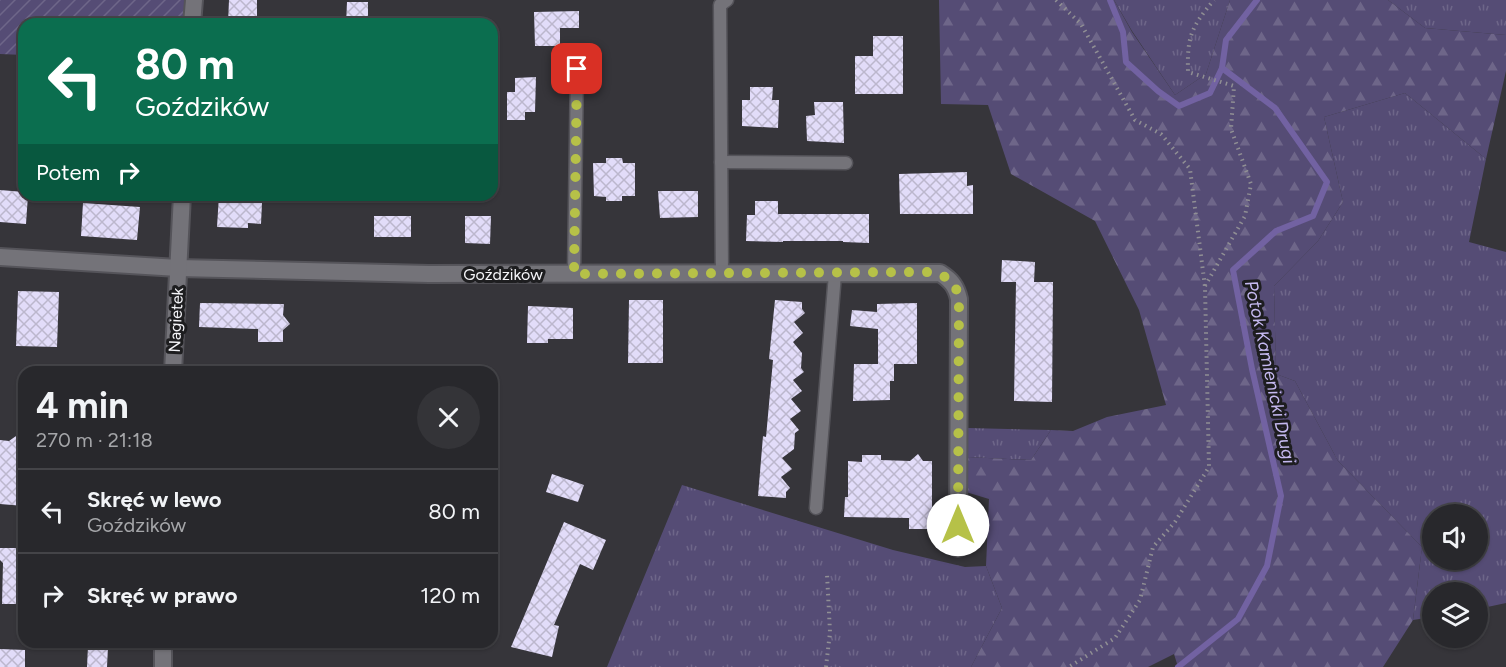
<!DOCTYPE html>
<html lang="pl">
<meta charset="utf-8">
<style>
body{margin:0;font-family:Figtree,sans-serif;background:#343438;color:#f1f3f6;height:100vh;display:flex;flex-direction:column;font-size:22px;white-space:nowrap}
*{box-sizing:border-box;margin:0}
p{font-size:20px;color:#a5a6a9}
.icon{flex:none;width:33px;height:33px;fill:none;stroke:currentColor;stroke-width:2;stroke-linecap:round;stroke-linejoin:round}
.map{position:relative;flex:1;overflow:hidden}
.side{position:absolute;left:18px;top:366px;width:480px;height:282px;display:flex;flex-direction:column;background:#28282c;border-radius:18px;box-shadow:0 2px 4px #0004,0 0 0 2px #444448}
.side>*{flex:none}
.guide{position:absolute;left:18px;top:18px;width:480px;height:183px;border-radius:18px;box-shadow:0 2px 4px #0004,0 0 0 2px #444448;background:#0b6e4f;color:#fff;overflow:hidden}
.buttons{position:absolute;left:1422px;top:504px;display:grid;gap:12px}
.buttons a{display:grid;place-items:center;width:66px;height:66px;border-radius:50%;background:#28282c;box-shadow:0 2px 4px #0004,0 0 0 2px #444448;font-size:30px}
.pin{position:absolute;display:grid;place-items:center;width:51px;height:51px;color:#fff;margin:-26px;border-radius:12px;box-shadow:0 3px 9px #0006}
.me{position:absolute;width:66px;margin:-33px;rotate:0deg;stroke-linejoin:round;filter:drop-shadow(0 0 4px #0008)}
.turn{display:flex;align-items:center;gap:21px;height:126px;padding:0 18px;font-size:27px}
.turn .icon{width:78px;height:78px;stroke-width:2.5}
.turn b{display:block;font-size:42px;line-height:51px}
.then{display:flex;align-items:center;height:57px;padding:0 18px;background:#0003;gap:12px;font-size:22px}
.round{display:grid;place-items:center;flex:none;width:63px;height:63px;border-radius:32px;background:#343438}
.headline{display:flex;align-items:center;justify-content:space-between;height:102px;padding:0 18px}
h1{font-size:36px;font-weight:700;line-height:45px}
ul{padding:0;list-style:none}
li{display:flex;align-items:center;gap:18px;height:84px;padding:0 18px;border-top:2px solid #444448}
li div{flex:1}
li b{display:block;font-size:22px}
li em{font-style:normal}
.map>svg:first-child{display:block}
</style>
<div class="map">
<svg width="1506" height="667" viewBox="0 0 1506 667">
<defs>
<pattern id="grass-tufts" width="24" height="20" patternUnits="userSpaceOnUse" patternTransform="scale(1.5)"><rect width="24" height="20" fill="#554c75"/><path d="M3 7l-1-3M5 7V3M7 7l1-3M15 17l-1-3M17 17v-4M19 17l1-3" fill="none" stroke="#6e6689"/></pattern>
<pattern id="forest-firs" width="22" height="20" patternUnits="userSpaceOnUse" patternTransform="scale(1.5)"><rect width="22" height="20" fill="#554c75"/><path d="M5 1l3.5 6h-7zM16 11l3.5 6h-7z" fill="#6e6689"/></pattern>
<pattern id="garden-furrows" width="10" height="10" patternUnits="userSpaceOnUse" patternTransform="scale(1.5)"><rect width="10" height="10" fill="#554c75"/><path d="M-1 1l2-2M0 10L10 0M9 11l2-2" fill="none" stroke="#6e6689"/></pattern>
<pattern id="building-cross-hatch" width="8" height="8" patternUnits="userSpaceOnUse" patternTransform="scale(1.5)"><rect width="8" height="8" fill="#e2dcf9"/><path d="M0 0l8 8M0 8l8-8" fill="none" stroke="#bcb7cd"/></pattern>
</defs>
<rect width="100%" height="100%" fill="#36353a"/>
<g fill="url(#grass-tufts)" fill-rule="evenodd">
<path d="M 1114,0 L 1230,0 L 1206,74 L 1175,95 L 1132,31 Z"/>
<path d="M 1388,0 L 1506,0 L 1506,35 L 1425,28 Z"/>
<path d="M 1405,93 L 1486,159 L 1469,242 L 1506,252 L 1506,603 L 1478,609 L 1478,592 L 1432,592 L 1432,617 L 1413,620 L 1422,547 L 1338,461 L 1295,381 L 1276,374 L 1274,286 L 1318,241 L 1343,202 L 1324,117 ZM 1432,514 L 1478,514 L 1478,560 L 1432,560 Z"/>
<path d="M 968,428 L 1051,430 L 1031,460 L 967,457 Z"/>
<path d="M 682,485 L 893,550 L 965,567 L 986,566 L 1002,608 L 971,667 L 607,667 Z"/>
</g>
<path fill="url(#forest-firs)" d="M 939,0 L 1114,0 L 1132,32 L 1175,95 L 1206,74 L 1230,0 L 1388,0 L 1425,28 L 1506,35 L 1506,71 L 1486,159 L 1405,93 L 1324,117 L 1343,202 L 1318,241 L 1274,286 L 1276,374 L 1295,381 L 1338,461 L 1422,547 L 1413,620 L 1383,667 L 1178,667 L 1174,654 L 1148,667 L 971,667 L 1002,608 L 986,566 L 989,499 L 966,492 L 967,457 L 1031,460 L 1051,430 L 1073,431 L 1107,417 L 1166,405 L 1139,310 L 1095,221 L 1011,174 L 988,105 L 941,104 Z"/>
<path fill="url(#garden-furrows)" d="M 0,0 L 186,0 L 185,24 L 24,24 L 24,55 L 0,54 Z"/>
<g fill="none" stroke-linecap="round" stroke-linejoin="round">
<g stroke="#7262a2" stroke-width="6">
<path d="M 1110,0 L 1123,32 L 1126,62 L 1158,91 L 1179,106 L 1210,93 L 1222,68"/>
<path d="M 1178,667 L 1238,619 L 1267,566 L 1281,496 L 1252,369 L 1233,270 L 1276,231 L 1313,216 L 1327,182 L 1275,108 L 1222,68 L 1226,40 L 1257,0"/>
</g>
</g>
<g fill="url(#building-cross-hatch)">
<path d="M 229,0 L 257,0 L 257,24 L 228,24 Z"/>
<path d="M 347,2 L 368,2 L 368,24 L 346,24 Z"/>
<path d="M 579,11 L 579,28 L 560,28 L 560,46 L 535,46 L 534,12 Z"/>
<path d="M 873,36 L 903,36 L 903,94 L 855,94 L 855,56 L 873,56 Z"/>
<path d="M 536,77 L 535,112 L 525,112 L 525,120 L 507,120 L 507,92 L 515,92 L 515,78 Z"/>
<path d="M 750,87 L 773,87 L 772,100 L 779,100 L 778,128 L 742,126 L 742,100 L 750,100 Z"/>
<path d="M 814,102 L 843,102 L 844,143 L 807,141 L 806,116 L 815,115 Z"/>
<path d="M 606,158 L 622,158 L 623,163 L 635,163 L 635,196 L 622,196 L 622,201 L 606,201 L 606,197 L 594,196 L 593,163 L 606,163 Z"/>
<path d="M 967,172 L 967,186 L 973,185 L 973,214 L 900,214 L 899,174 Z"/>
<path d="M 0,190 L 24,192 L 24,195 L 28,195 L 26,224 L 0,222 Z"/>
<path d="M 658,191 L 698,191 L 698,217 L 660,218 Z"/>
<path d="M 219,195 L 250,196 L 249,202 L 262,203 L 261,224 L 248,223 L 248,228 L 217,227 Z"/>
<path d="M 755,201 L 778,201 L 778,214 L 869,214 L 869,243 L 843,242 L 843,241 L 783,241 L 783,242 L 746,241 L 747,215 L 755,215 Z"/>
<path d="M 83,203 L 140,207 L 137,240 L 81,236 Z"/>
<rect x="374" y="216" width="37" height="21"/>
<path d="M 465,216 L 491,216 L 490,244 L 465,243 Z"/>
<path d="M 1002,260 L 1035,262 L 1034,282 L 1053,282 L 1052,402 L 1014,401 L 1016,282 L 1001,282 Z"/>
<path d="M 18,291 L 59,292 L 57,347 L 16,346 Z"/>
<path d="M 629,300 L 663,300 L 663,363 L 628,363 Z"/>
<path d="M 775,300 L 802,302 L 802,309 L 805,313 L 794,322 L 803,333 L 793,342 L 802,353 L 801,368 L 804,372 L 793,380 L 802,391 L 791,399 L 801,411 L 790,419 L 799,430 L 795,433 L 794,449 L 782,458 L 792,469 L 781,477 L 790,488 L 786,492 L 786,498 L 758,496 L 763,436 L 766,437 L 773,360 L 769,359 Z"/>
<path d="M 200,303 L 284,304 L 283,315 L 290,324 L 283,330 L 283,342 L 258,342 L 258,329 L 199,327 Z"/>
<path d="M 917,303 L 917,364 L 894,364 L 894,381 L 890,381 L 890,400 L 853,401 L 854,364 L 878,364 L 878,329 L 850,326 L 852,310 L 877,312 L 877,304 Z"/>
<path d="M 528,306 L 573,308 L 573,339 L 548,339 L 548,343 L 527,343 Z"/>
<path d="M 16,436 L 24,445 L 24,506 L 0,504 L 0,440 L 9,441 Z"/>
<path d="M 918,454 L 923,461 L 932,461 L 932,529 L 909,529 L 909,518 L 844,517 L 845,497 L 848,497 L 848,461 L 862,462 L 862,455 L 881,455 L 881,460 L 910,461 Z"/>
<path d="M 552,474 L 584,485 L 578,502 L 546,492 Z"/>
<path d="M 564,522 L 606,540 L 593,570 L 580,564 L 554,625 L 559,626 L 552,657 L 511,647 Z"/>
<path d="M 0,548 L 24,548 L 24,604 L 2,604 L 3,563 L 0,560 Z"/>
<path d="M 88,646 L 108,647 L 107,667 L 87,667 Z"/>
<path d="M 0,649 L 25,650 L 25,667 L 0,667 Z"/>
</g>
<g fill="none" stroke-linecap="round" stroke-linejoin="round">
<g stroke="#55545a" stroke-width="15">
<g id="service">
<path d="M 721,162 L 846,163"/>
<path d="M 574,274 L 577,69"/>
<path d="M 722,274 L 720,5 L 727,0"/>
<path d="M 816,508 L 835,274"/>
</g>
</g>
<g stroke="#55545a" stroke-width="20">
<g id="minor">
<path d="M 192,24 L 194,0"/>
<path d="M 0,257 L 178,268 L 429,274 L 940,273 C 951,280 956,286 959,299 L 958,548"/>
<path d="M 173,372 L 182,195"/>
<path d="M 163,667 L 163,642"/>
</g>
</g>
<g stroke="#908f94" stroke-width="4" stroke-dasharray="1.5 4.5" stroke-linecap="butt">
<path d="M 1056,0 L 1081,24 L 1135,120 L 1161,134 L 1190,169 L 1205,287 L 1209,467 L 1175,522 L 1153,547 L 1140,600 L 1115,638 L 1069,667"/>
<path d="M 1205,286 L 1245,216 L 1251,184 L 1231,129 L 1234,86 L 1188,72 C 1187,37 1191,27 1214,0"/>
<path d="M 826,667 L 830,632 L 827,574"/>
</g>
<use href="#service" stroke="#747379" stroke-width="12"/>
<use href="#minor" stroke="#747379" stroke-width="16"/>
</g>
<g fill="none" stroke-linecap="round" stroke-linejoin="round">
<path stroke="#b6c148" stroke-width="10" stroke-dasharray="0 18" d="M 577,69 L 574,274 L 926,272 C 945,274 955,280 959,298 L 958,525"/>
</g>
<g text-anchor="middle" dominant-baseline="central" stroke-width="6" stroke-linejoin="round" paint-order="stroke">
<g font-size="16" fill="#f4f4f8" stroke="#1d1d1f">
<text x="503" y="274">Goździków</text>
<text transform="translate(176 320) rotate(-87)">Nagietek</text>
</g>
<g font-size="18" font-style="italic" fill="#c5b9f0" stroke="#1d1d1f">
<text transform="translate(1270 372) rotate(78)">Potok Kamienicki Drugi</text>
</g>
</g>
</svg>
<div class="buttons">
<a><svg class="icon" aria-label="sound" viewBox="0 0 24 24"><path d="M4 9h4l5-4v14l-5-4H4zM17 9q2 3 0 6"/></svg></a>
<a><svg class="icon" aria-label="layers" viewBox="0 0 24 24"><path d="M12 4l9 5-9 5-9-5zM3 14l9 5 9-5"/></svg></a>
</div>
<div class="pin" style="left:577px;top:69px;background:#d93025"><svg class="icon" aria-label="arrive" viewBox="0 0 24 24"><path d="M6 21V4h12l-3 4 3 4H6"/></svg></div>
<svg class="me" style="left:958px;top:525px" viewBox="-20 -20 40 40"><circle r="19" fill="#fff"/><path d="M0-13L10 11 0 6-10 11z" fill="#b6c148"/></svg>
<div class="guide">
<div class="turn"><svg class="icon" aria-label="left" viewBox="0 0 24 24"><path d="M17 20v-9H6M10 6l-5 5 5 5"/></svg><div><b>80 m</b>Goździków</div></div>
<div class="then">Potem<svg class="icon" aria-label="right" viewBox="0 0 24 24"><path d="M7 20v-9h11M14 6l5 5-5 5"/></svg></div>
</div>
<section class="side">
<div class="headline"><div><h1>4 min</h1><p>270 m · 21:18</p></div><a class="round"><svg class="icon" aria-label="close" viewBox="0 0 24 24"><path d="M6 6l12 12M18 6L6 18"/></svg></a></div>
<ul>
<li><svg class="icon" aria-label="left" viewBox="0 0 24 24"><path d="M17 20v-9H6M10 6l-5 5 5 5"/></svg><div><b>Skręć w lewo</b><p>Goździków</p></div><em>80 m</em></li>
<li><svg class="icon" aria-label="right" viewBox="0 0 24 24"><path d="M7 20v-9h11M14 6l5 5-5 5"/></svg><div><b>Skręć w prawo</b></div><em>120 m</em></li>
</ul>
</section>
</div>
